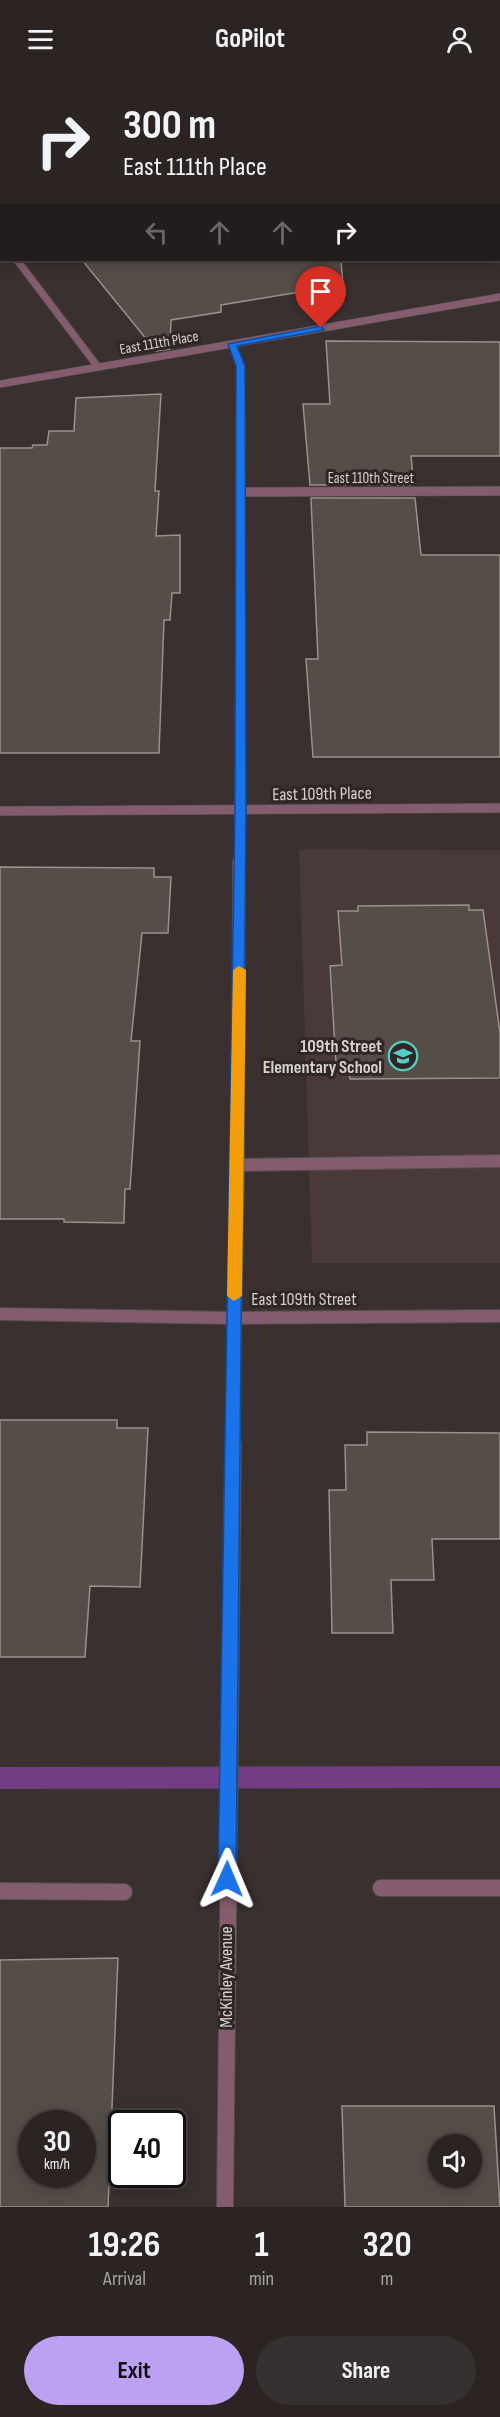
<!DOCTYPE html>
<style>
body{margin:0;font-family:"Sofia Sans Condensed",sans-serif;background:#373030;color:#f1f3f6;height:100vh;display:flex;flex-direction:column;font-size:22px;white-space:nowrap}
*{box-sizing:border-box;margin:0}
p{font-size:20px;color:#a6a4a6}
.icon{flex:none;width:33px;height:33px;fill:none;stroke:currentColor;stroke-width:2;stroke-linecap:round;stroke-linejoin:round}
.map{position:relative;height:2129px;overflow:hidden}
.details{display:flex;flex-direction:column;background:#2b2423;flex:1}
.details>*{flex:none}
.hud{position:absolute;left:0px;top:0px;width:501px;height:183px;box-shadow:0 3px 15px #0003,0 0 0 2px #474141;background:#2b2423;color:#f1f3f6;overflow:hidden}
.fabs{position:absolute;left:428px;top:2056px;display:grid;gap:12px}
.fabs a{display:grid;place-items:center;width:54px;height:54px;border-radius:50%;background:#2b2423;box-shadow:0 3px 15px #0003,0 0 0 2px #474141;font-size:30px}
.speed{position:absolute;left:18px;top:2032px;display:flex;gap:12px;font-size:30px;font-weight:700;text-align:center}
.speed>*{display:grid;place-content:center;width:78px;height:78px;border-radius:50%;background:#2b2423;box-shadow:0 3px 15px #0003,0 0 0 2px #474141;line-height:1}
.speed small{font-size:15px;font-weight:400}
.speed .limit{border:3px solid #111;border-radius:9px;background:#fff;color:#111}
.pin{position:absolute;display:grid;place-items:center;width:51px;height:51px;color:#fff;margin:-62px -26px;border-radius:50% 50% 50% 0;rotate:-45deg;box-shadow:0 0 6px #0007}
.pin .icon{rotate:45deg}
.me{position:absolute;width:66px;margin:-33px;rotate:1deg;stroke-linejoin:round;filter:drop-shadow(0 0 4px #0008)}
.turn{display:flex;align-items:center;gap:21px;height:126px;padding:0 24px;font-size:27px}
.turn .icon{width:78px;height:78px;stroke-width:2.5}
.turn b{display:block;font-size:42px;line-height:51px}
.lanes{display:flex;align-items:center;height:57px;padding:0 24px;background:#0003;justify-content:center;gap:30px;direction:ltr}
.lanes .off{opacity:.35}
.eta{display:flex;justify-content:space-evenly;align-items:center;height:102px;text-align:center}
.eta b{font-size:36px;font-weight:700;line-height:42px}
.button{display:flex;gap:12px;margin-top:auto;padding:12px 24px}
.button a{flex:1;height:69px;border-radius:36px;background:#bca0f2;color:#111;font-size:24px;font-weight:700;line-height:69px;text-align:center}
.button a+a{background:#373030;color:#f1f3f6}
header{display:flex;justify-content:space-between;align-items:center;height:78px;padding:0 24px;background:#2b2423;font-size:27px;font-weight:700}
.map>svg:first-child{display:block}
</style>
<header><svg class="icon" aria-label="menu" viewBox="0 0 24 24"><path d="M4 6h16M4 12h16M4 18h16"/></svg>GoPilot<svg class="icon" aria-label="person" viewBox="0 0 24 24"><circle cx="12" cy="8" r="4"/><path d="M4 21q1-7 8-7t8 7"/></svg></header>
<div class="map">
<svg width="500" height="2129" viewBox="0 0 500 2129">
<rect width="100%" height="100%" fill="#39302f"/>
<path fill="#493938" d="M 299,771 L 500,772 L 500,1185 L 312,1185 Z"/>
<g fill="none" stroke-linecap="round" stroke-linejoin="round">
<path fill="#723d82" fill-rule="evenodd" d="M 500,1688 L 500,1710 L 0,1711 L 0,1689 Z"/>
</g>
<g fill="#554d48" stroke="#99918a" stroke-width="1.5" fill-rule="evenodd">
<path d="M 82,182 L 341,182 L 343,207 L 221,227 L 221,234 L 171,242 L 170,271 L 156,273 Z"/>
<path d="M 326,263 L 500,264 L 500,378 L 411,378 L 414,407 L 310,407 L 303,326 L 330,326 Z"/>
<path d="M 161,316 L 155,413 L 159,413 L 156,458 L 180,457 L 180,515 L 172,515 L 170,542 L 164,542 L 159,675 L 0,675 L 0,370 L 32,370 L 33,367 L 47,367 L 49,353 L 74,353 L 76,320 Z"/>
<path d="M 311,420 L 415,420 L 421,477 L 500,477 L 500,679 L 313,679 L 306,581 L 318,581 Z"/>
<path d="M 0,789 L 154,790 L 154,799 L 171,799 L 168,855 L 142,855 L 131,963 L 140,963 L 130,1111 L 125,1111 L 124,1145 L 64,1144 L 64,1141 L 0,1141 Z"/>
<path d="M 469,827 L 469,832 L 483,832 L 500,955 L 500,1000 L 350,1001 L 348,985 L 336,985 L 330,888 L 342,887 L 338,833 L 358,833 L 358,828 Z"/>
<path d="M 0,1342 L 117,1342 L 117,1350 L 148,1350 L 140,1509 L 90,1508 L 85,1579 L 0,1579 Z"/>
<path d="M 367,1354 L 500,1355 L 500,1461 L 432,1461 L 434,1502 L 391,1502 L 393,1555 L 332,1555 L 329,1412 L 346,1412 L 345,1367 L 367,1367 Z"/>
<path d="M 118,1880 L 108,2129 L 0,2129 L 0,1882 ZM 32,2046 L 82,2046 L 82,2097 L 32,2097 Z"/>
<path d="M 342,2028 L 494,2028 L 500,2129 L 345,2129 ZM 438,2067 L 471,2067 L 471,2100 L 438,2100 Z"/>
</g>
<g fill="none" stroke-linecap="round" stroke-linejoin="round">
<g stroke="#554d4c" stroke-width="8">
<g id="service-far2">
<path d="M 0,160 L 2,162"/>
<path d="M 17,182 L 98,289"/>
</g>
</g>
<g stroke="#554d4c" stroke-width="14">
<path id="service-far1" d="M 238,1087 L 500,1083"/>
</g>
<g stroke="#554d4c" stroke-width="18">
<g id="service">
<path d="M 381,1810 L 500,1810"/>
<path d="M 0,1813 L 124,1814"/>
</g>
</g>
<g stroke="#554d4c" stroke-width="8">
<path id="minor-far2" d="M 0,306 L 232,266"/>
</g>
<g stroke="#554d4c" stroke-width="10">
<g id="minor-far1">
<path d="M 241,414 L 500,413"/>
<path d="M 0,733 L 500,730"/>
</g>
</g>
<g stroke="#554d4c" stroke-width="14">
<path id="minor" d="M 0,1236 L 234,1240 L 500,1238"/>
</g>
<g stroke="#554d4c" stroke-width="8">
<path id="tertiary-far3" d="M 241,341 L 241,288 L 232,266 L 500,219"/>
</g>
<g stroke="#554d4c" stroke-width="10">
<path id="tertiary-far2" d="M 239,786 L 241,339"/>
</g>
<g stroke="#554d4c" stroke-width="14">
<path id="tertiary-far1" d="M 233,1368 L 238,1087 L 239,784"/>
</g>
<g stroke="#554d4c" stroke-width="18">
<path id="tertiary" d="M 225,2129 L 233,1366"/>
</g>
<use href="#service-far2" stroke="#835d6e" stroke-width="7"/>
<use href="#service-far1" stroke="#835d6e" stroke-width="12"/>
<use href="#service" stroke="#835d6e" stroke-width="16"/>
<use href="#minor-far2" stroke="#835d6e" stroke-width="7"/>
<use href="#minor-far1" stroke="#835d6e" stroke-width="9"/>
<use href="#minor" stroke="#835d6e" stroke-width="12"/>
<use href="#tertiary-far3" stroke="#835d6e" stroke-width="7"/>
<use href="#tertiary-far2" stroke="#835d6e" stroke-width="9"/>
<use href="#tertiary-far1" stroke="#835d6e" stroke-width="12"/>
<use href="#tertiary" stroke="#835d6e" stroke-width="16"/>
</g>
<path fill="#1a73e8" stroke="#114b97" stroke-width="1.5" d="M 321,248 L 324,252 L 237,268 L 245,288 L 246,733 L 236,1801 L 233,1807 L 227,1809 L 220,1807 L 218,1801 L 235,733 L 236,288 L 228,266 Z"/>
<path fill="#f59e0b" d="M 239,888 L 246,892 L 242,1218 L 234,1223 L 227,1218 L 233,892 Z"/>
<defs>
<g id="school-ring" transform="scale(1.5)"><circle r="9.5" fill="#2f2625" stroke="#54cdc6" stroke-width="1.5"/><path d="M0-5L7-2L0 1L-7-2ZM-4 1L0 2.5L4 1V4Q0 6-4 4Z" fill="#54cdc6"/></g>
</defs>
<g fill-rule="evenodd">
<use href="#school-ring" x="403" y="978"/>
</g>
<g text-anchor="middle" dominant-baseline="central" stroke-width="6" stroke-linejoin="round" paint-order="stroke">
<g font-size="15" fill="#d6d0d0" stroke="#2f2625">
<text transform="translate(159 265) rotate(-10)">East 111th Place</text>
<text x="371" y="400">East 110th Street</text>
</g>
<g font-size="18" fill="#d6d0d0" stroke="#2f2625">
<text transform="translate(322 716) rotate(-1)">East 109th Place</text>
<text x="304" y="1221">East 109th Street</text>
<text transform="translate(226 1899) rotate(-90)">McKinley Avenue</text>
</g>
<g font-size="18" font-weight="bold" fill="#d6d0d0" stroke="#2f2625" text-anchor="end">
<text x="382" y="968">109th Street<tspan x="382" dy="21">Elementary School</tspan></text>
</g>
</g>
</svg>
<div class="fabs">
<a><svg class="icon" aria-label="sound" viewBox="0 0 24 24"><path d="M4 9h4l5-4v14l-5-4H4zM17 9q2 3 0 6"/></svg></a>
</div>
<div class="speed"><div>30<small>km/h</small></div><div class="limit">40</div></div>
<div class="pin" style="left:321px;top:250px;background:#d93025"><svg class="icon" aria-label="arrive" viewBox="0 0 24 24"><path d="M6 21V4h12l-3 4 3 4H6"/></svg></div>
<svg class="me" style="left:227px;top:1801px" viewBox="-20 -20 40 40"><path d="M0-17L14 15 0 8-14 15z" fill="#1a73e8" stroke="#fff" stroke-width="4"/></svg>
<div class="hud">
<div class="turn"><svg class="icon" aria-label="right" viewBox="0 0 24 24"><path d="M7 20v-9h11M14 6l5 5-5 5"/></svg><div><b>300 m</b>East 111th Place</div></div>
<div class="lanes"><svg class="icon off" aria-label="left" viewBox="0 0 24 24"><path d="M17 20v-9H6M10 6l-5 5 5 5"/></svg><svg class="icon off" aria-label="ahead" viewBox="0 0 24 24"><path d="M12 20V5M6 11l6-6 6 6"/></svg><svg class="icon off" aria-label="ahead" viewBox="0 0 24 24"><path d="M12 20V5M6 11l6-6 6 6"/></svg><svg class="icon" aria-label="right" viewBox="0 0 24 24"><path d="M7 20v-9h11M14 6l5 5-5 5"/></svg></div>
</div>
</div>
<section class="details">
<div class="eta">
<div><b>19:26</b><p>Arrival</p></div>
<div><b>1</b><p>min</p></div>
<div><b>320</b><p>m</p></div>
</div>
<div class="button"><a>Exit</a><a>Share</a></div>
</section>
